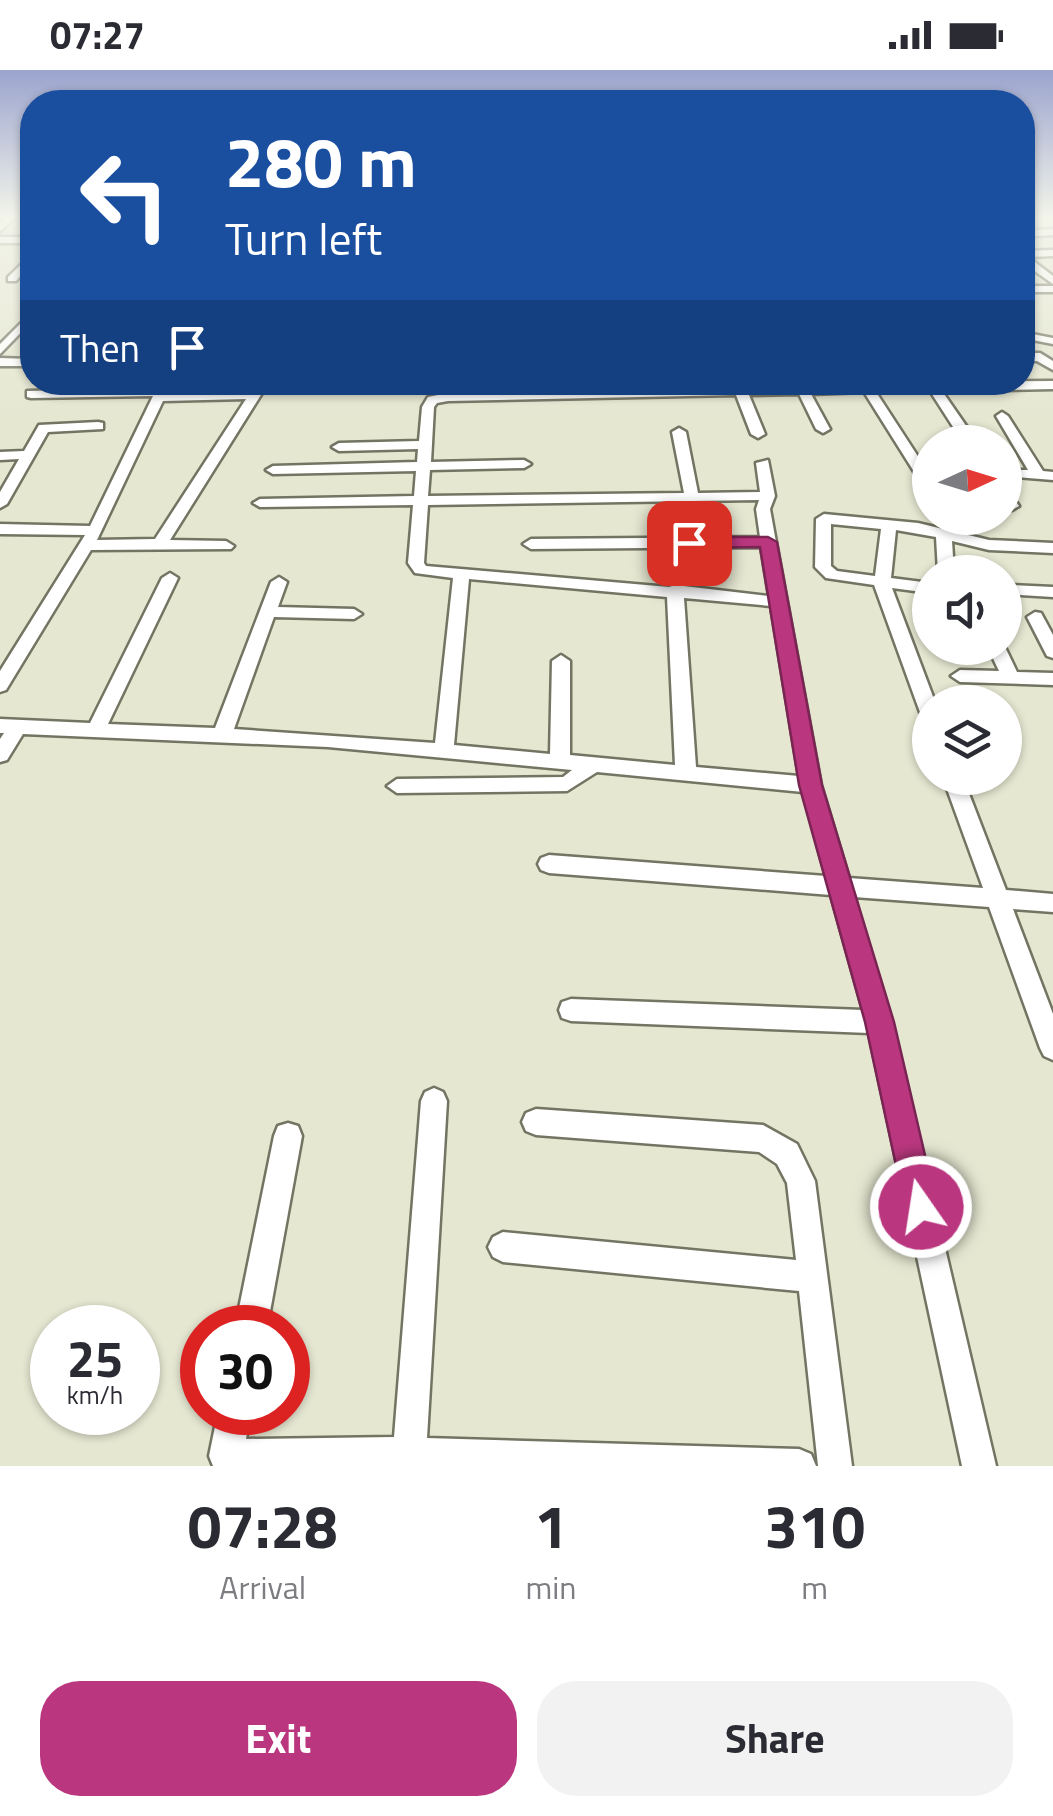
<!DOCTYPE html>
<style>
body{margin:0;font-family:"Titillium Web",sans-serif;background:#f2f2f3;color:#2b2b33;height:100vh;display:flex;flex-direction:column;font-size:38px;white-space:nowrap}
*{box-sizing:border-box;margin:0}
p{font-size:32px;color:#7c7c81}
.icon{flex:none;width:55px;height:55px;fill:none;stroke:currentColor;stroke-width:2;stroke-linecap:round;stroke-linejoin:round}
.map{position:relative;height:1396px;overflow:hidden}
.details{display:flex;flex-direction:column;background:#fff;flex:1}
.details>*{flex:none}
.banner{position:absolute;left:20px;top:20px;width:1015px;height:305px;border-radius:40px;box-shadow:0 2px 8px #0004;background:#1a4fa0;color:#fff;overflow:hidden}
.needle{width:65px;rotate:86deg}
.buttons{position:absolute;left:912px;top:355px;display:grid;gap:20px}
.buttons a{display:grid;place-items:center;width:110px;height:110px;border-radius:50%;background:#fff;box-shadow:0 2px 8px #0004;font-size:50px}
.speed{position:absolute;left:30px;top:1235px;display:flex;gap:20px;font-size:50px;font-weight:700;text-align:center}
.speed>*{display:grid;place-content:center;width:130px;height:130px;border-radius:50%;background:#fff;box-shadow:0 2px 8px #0004;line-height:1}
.speed small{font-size:25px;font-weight:400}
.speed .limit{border:15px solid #d22;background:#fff;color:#111}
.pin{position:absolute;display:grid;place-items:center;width:85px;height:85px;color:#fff;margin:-42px;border-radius:20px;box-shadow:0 5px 15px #0006}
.me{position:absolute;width:110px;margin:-55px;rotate:347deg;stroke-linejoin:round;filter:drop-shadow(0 0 8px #0008)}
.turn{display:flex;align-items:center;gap:35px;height:210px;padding:0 40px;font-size:45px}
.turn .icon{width:130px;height:130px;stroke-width:2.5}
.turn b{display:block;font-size:70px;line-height:85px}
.then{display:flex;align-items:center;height:95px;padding:0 40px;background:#0003;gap:20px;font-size:38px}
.eta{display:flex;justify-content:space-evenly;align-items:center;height:170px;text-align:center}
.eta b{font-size:60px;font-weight:700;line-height:70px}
.button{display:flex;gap:20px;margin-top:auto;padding:20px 40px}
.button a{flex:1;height:115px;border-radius:40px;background:#ba377f;color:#fff;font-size:40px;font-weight:700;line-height:115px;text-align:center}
.button a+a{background:#f2f2f3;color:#2b2b33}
.status{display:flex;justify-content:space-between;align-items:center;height:70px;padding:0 50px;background:#fff;direction:ltr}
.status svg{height:28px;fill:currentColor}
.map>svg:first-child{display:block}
</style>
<div class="status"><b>07:27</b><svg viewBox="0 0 49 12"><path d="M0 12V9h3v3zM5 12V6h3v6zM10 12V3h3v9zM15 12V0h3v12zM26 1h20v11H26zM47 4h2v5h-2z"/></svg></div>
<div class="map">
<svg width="1053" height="1396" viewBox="0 0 1053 1396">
<rect width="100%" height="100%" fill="#e5e7d1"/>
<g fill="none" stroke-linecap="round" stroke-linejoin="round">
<g stroke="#737462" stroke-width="5">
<g id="minor">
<path d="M 6,148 L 15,148 L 0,161 L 0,153 Z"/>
<path d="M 1053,159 L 1053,165 L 1022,167 L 1022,161 Z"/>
<rect x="0" y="167" width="32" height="6"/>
<path d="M 1053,180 L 1053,186 L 1028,187 L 1053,206 L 1053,214 L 1022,192 L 1022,181 Z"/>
<path d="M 32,184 L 32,192 L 16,211 L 8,211 L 8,207 Z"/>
<rect x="1022" y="216" width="31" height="6"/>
<path d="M 32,242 L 32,251 L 0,284 L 0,274 Z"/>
<path d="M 1022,262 L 1053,268 L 1053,274 L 1022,268 Z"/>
<path d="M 1022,283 L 1040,283 L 1053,291 L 1053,300 L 1037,291 L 1022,291 Z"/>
<path d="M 0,288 L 32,289 L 32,296 L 0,296 Z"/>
<path d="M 1053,311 L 1053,319 L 942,321 L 969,360 L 962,364 L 957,363 L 930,321 L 876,322 L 930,405 L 930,420 L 923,416 L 864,322 L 811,324 L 830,359 L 823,363 L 816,359 L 799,324 L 749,325 L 765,364 L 758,368 L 751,364 L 736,325 L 448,331 L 437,333 L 434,337 L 431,392 L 524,390 L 531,394 L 524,398 L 430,400 L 428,426 L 684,423 L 672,362 L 679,358 L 686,362 L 698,423 L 760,422 L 756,393 L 768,390 L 775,426 L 770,439 L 776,472 L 821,715 L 849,808 L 983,818 L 943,708 L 963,708 L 1006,820 L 1053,824 L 1053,842 L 1013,839 L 1053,944 L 1053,990 L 1044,986 L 1040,978 L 989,837 L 854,827 L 892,952 L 996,1396 L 962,1396 L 869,963 L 571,951 L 562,948 L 559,940 L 562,932 L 571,929 L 863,940 L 831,825 L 549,803 L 541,800 L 538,794 L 541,788 L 549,785 L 826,806 L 803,722 L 597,702 L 567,721 L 397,723 L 387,716 L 397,709 L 563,707 L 572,700 L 328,677 L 23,664 L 7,690 L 0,692 L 0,669 L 4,663 L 0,663 L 0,649 L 90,653 L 162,508 L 170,503 L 178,508 L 108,654 L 215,658 L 271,512 L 279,507 L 287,512 L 278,537 L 354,539 L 362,544 L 354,549 L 274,547 L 234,659 L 435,673 L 453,508 L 415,503 L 408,493 L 413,435 L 260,437 L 253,433 L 260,429 L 414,426 L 416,401 L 273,404 L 266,400 L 273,396 L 417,392 L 418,379 L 339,381 L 332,377 L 339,373 L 419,371 L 422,337 L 428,327 L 448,323 L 859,315 L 857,312 ZM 759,430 L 756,439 L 760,467 L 531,469 L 523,474 L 531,479 L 761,477 L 769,526 L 675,515 L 669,517 L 426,496 L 424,493 L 428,435 ZM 469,509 L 667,527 L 675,695 L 570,685 L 570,591 L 561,585 L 552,591 L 550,684 L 454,675 ZM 684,528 L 771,536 L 799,706 L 696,697 Z"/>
<path d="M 257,312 L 269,312 L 170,470 L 226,471 L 234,476 L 231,479 L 91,480 L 6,620 L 0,622 L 0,601 L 85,465 L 0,464 L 0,454 L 90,456 L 153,326 L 31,328 L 27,327 L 27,321 L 160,318 L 165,323 L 251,321 ZM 246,329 L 155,469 L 97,470 L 163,331 Z"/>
<path d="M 1002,342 L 1008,346 L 1043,401 L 1053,402 L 1053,410 L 1005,406 L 1005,400 L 1028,400 L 996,346 Z"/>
<path d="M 98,352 L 103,353 L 103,359 L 48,362 L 7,434 L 0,438 L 0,422 L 19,389 L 0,390 L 0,382 L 24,381 L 39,355 Z"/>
<path d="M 1005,431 L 1017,433 L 1019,436 L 1012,440 L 1005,439 Z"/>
<path d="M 824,444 L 918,453 L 989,470 L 1053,473 L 1053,483 L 989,480 L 952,471 L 954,502 L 938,502 L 936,467 L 896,460 L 891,508 L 930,513 L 930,523 L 892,518 L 935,632 L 930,632 L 930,651 L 921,645 L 874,515 L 826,508 L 815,497 L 816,449 ZM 831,454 L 881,459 L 875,506 L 837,501 L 831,496 Z"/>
<path d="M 1010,515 L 1053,517 L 1053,527 L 1005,524 L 1005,516 Z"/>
<path d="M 1035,542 L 1041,543 L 1053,565 L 1053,588 L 1047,586 L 1027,547 Z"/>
<path d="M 1005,577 L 1017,602 L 1053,603 L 1053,615 L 960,612 L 951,606 L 960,600 L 999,601 L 988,578 Z"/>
<path d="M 434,1018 L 443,1022 L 447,1031 L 427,1368 L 799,1379 L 811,1384 L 816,1396 L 213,1396 L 209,1386 L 218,1342 L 251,1342 L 246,1369 L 394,1367 L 421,1031 L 425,1022 Z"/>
<path d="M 536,1039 L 763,1055 L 797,1074 L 815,1111 L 852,1396 L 818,1396 L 799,1221 L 503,1192 L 493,1187 L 488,1177 L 493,1167 L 503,1162 L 796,1190 L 787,1113 L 777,1094 L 759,1082 L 536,1065 L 526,1061 L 522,1052 L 526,1043 Z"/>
<path d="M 288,1053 L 298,1056 L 302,1066 L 267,1258 L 235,1258 L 274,1066 L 278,1056 Z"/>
</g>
</g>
<use href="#minor" fill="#fff" fill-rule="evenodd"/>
</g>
<linearGradient id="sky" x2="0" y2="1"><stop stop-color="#9ba4ce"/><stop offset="0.43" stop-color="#f3f4ea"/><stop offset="1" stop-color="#f3f4ea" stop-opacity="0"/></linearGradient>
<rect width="1053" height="343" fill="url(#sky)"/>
<path fill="#ba377f" stroke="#792453" stroke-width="2.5" d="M 768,467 L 777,472 L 822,715 L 894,952 L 937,1137 L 933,1149 L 921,1154 L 909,1149 L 905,1137 L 865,952 L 799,715 L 760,477 L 689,478 L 680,473 L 689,467 Z"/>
</svg>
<div class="buttons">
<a><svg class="needle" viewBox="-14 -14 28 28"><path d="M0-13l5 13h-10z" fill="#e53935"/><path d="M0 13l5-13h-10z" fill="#7c7c81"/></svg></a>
<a><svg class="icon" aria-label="sound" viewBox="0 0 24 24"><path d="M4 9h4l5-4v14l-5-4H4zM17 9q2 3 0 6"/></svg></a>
<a><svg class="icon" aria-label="layers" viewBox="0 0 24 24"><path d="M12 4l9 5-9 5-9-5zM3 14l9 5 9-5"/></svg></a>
</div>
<div class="speed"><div>25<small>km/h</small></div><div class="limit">30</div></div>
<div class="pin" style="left:689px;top:473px;background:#d93025"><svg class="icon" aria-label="arrive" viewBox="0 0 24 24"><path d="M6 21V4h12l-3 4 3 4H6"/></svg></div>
<svg class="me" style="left:921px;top:1137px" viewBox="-20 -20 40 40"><circle r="17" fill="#ba377f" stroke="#fff" stroke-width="3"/><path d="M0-11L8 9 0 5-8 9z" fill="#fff"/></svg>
<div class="banner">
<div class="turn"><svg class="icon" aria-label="left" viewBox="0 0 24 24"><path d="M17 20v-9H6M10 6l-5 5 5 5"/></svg><div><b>280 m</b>Turn left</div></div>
<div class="then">Then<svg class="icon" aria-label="arrive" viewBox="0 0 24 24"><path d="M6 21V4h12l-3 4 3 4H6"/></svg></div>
</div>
</div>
<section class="details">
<div class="eta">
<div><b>07:28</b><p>Arrival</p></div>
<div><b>1</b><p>min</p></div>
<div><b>310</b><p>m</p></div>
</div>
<div class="button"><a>Exit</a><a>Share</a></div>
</section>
